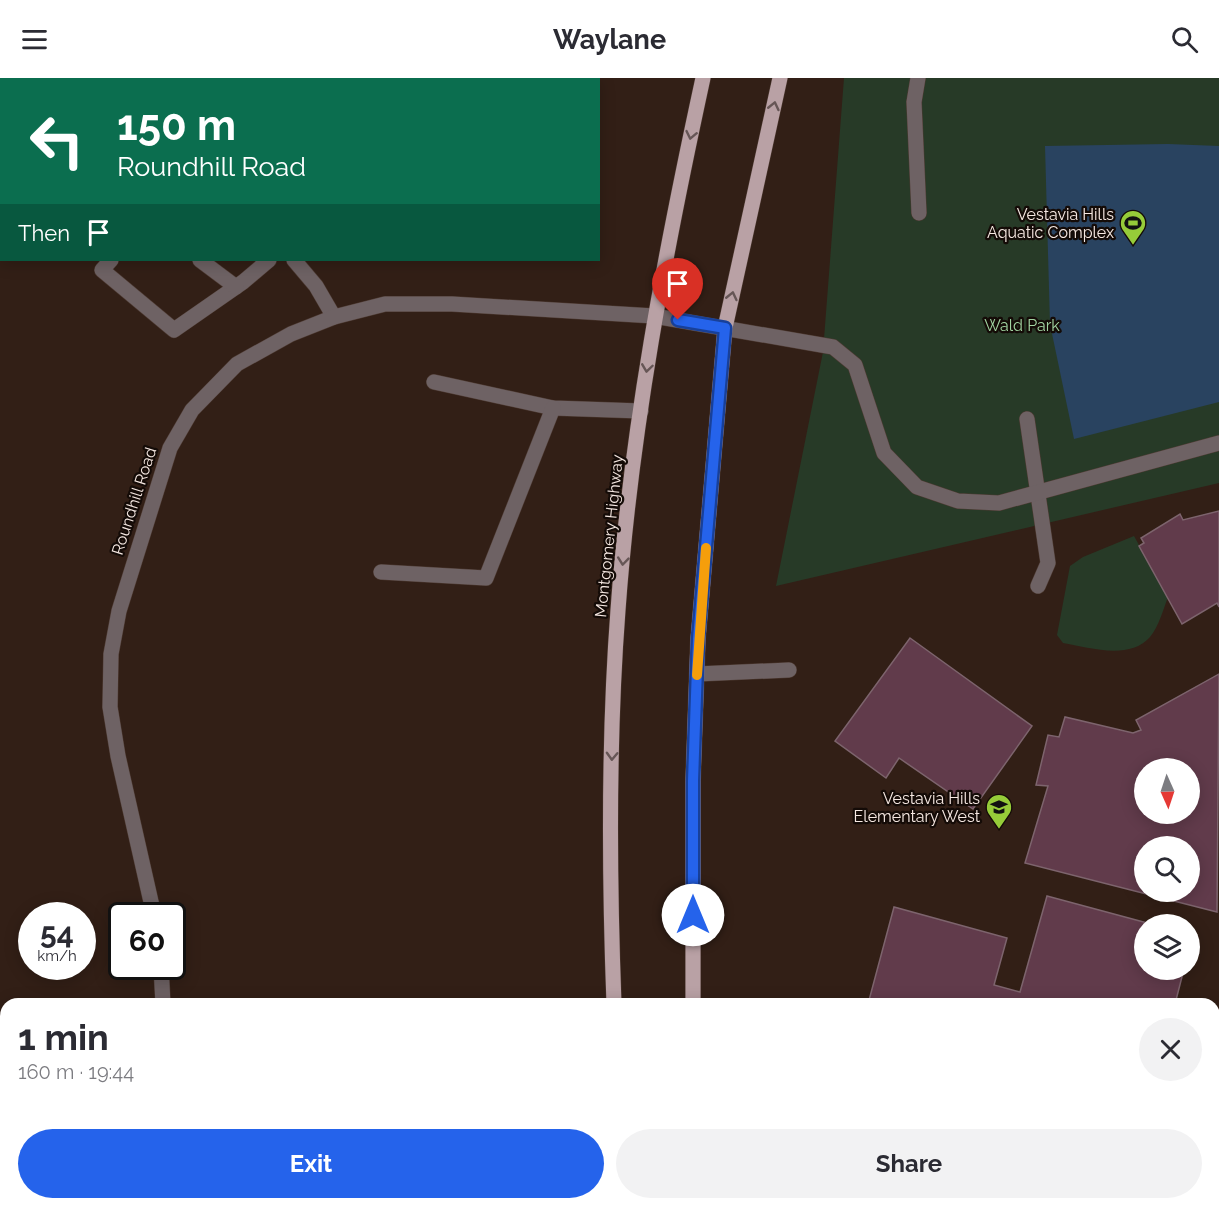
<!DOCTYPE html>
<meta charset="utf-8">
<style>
body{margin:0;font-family:Raleway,sans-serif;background:#f2f2f3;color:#2b2b33;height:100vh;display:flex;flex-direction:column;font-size:22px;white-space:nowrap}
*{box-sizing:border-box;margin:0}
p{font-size:20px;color:#7c7c81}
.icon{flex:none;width:33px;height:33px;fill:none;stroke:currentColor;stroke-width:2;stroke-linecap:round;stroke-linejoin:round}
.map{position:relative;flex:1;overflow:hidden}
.sheet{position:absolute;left:0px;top:920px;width:1220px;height:212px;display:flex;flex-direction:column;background:#fff;border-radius:18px 18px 0 0;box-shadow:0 3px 15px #0003}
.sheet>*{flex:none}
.banner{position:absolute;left:0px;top:0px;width:600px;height:183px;box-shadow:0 3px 15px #0003;background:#0b6e4f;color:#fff;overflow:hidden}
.needle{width:39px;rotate:177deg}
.tools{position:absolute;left:1134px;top:680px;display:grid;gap:12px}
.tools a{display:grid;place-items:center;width:66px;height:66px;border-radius:50%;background:#fff;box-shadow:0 3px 15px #0003;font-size:30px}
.speed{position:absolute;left:18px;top:824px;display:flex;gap:12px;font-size:30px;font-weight:700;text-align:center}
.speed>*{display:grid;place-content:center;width:78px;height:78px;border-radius:50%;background:#fff;box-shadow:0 3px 15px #0003;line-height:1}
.speed small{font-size:15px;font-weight:400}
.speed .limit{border:3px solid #111;border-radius:9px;background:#fff;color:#111}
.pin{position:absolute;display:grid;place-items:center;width:51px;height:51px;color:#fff;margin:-62px -26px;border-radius:50% 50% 50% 0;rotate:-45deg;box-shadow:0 0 6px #0007}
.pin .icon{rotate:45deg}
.me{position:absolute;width:66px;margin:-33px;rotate:0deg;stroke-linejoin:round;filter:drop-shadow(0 0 4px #0008)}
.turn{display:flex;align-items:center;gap:21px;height:126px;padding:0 18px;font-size:27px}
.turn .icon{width:78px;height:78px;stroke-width:2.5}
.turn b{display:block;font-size:42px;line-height:51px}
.then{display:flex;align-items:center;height:57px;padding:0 18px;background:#0003;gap:12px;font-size:22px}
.round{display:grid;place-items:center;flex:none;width:63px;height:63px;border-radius:32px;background:#f2f2f3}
.headline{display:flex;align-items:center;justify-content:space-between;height:102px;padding:0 18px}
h1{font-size:36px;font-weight:700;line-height:45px}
.button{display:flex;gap:12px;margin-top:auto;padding:12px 18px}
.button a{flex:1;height:69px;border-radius:36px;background:#2563eb;color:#fff;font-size:24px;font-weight:700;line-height:69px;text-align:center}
.button a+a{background:#f2f2f3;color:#2b2b33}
header{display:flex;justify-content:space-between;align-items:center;height:78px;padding:0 18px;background:#fff;font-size:27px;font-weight:700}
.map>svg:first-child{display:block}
</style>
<header><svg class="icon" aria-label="menu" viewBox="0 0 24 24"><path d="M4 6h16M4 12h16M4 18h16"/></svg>Waylane<svg class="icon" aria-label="search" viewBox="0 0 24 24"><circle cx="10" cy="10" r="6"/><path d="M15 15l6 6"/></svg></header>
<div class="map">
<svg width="1219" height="1130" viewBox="0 0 1219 1130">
<rect width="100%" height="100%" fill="#321f16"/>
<g fill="#273a27">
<path d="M 844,0 L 1219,0 L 1219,405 L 776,508 L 823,274 Z"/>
<path d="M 1134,458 L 1168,519 C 1163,532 1159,548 1150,559 C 1129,583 1088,569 1063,565 L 1057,557 L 1070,488 L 1083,479 Z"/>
</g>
<path fill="#294360" d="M 1168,66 L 1219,68 L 1219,324 L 1074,361 L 1050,246 L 1045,68 Z"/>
<g fill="#613b4b" stroke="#7d646d" stroke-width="1.5" fill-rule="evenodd">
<path d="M 323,0 L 412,0 L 323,2 Z"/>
<path d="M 1219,433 L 1219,529 L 1217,525 L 1182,546 L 1139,468 L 1144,465 L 1141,460 L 1180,436 L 1183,442 Z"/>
<path d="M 910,560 L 1032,648 L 973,731 L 899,680 L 886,700 L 835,663 Z"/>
<path d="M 1219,596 L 1217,834 L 1025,785 L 1048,708 L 1036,707 L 1048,657 L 1059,659 L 1065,639 L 1133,655 L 1141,652 L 1136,642 ZM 1144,690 L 1190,690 L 1190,735 L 1144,735 ZM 1144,768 L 1190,768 L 1190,813 L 1144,813 Z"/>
<path d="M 1047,818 L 1151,846 L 1144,846 L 1144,891 L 1184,891 L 1175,926 L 868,926 L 894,829 L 1007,860 L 994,907 L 1020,914 Z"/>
</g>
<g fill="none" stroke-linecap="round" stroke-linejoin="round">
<g stroke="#4e3b33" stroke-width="16">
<g id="minor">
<path d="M 918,0 L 914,24 L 919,135"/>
<path d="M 111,182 L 102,192 L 174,252 L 243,204 L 269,182"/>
<path d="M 200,182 L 236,209"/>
<path d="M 294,182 L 316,208 L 334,239"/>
<path d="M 434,304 L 553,330 L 641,333"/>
<path d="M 1027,341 L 1048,485 L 1038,508"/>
<path d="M 381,494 L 486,500 L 553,330"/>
<path d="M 697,596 L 789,592"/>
<path d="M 154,837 L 118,678 L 110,629 L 111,576 L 119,533 L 170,370 L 192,332 L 237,286 L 291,256 L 334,239 L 385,226 L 452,226 L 654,238 L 833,269 L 855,287 L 884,375 L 917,409 L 958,423 L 999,425 L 1219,365"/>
<path d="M 161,888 L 163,926"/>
<path d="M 1216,1025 L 1219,1013"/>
<path d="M 178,1125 L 178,1130"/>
<path d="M 938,1125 L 956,1130"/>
<path d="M 1182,1125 L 1201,1130"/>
<path d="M 1043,1130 L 1051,1125"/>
</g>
</g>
<g stroke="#4e3b33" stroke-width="16">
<g id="major">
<path d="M 614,926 C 609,794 608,663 618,532 C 631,352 665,175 703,0"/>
<path d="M 693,926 L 693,703 L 698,561 L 725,250 L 780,0"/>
<path d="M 621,1125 L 621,1130"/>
<path d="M 703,1125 L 703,1130"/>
</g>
</g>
<use href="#minor" stroke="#6e6264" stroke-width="15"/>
<use href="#major" stroke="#b9a1a5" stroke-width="15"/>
</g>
<defs><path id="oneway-chevron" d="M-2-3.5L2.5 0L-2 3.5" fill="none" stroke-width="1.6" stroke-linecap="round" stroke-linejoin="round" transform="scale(1.5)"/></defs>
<g stroke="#665656">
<use href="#oneway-chevron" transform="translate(774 28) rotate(-77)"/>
<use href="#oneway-chevron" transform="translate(691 57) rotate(102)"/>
<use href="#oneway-chevron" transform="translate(732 218) rotate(-77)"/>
<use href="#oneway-chevron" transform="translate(647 290) rotate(98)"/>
<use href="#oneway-chevron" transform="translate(623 483) rotate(96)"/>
<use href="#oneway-chevron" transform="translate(612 678) rotate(92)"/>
</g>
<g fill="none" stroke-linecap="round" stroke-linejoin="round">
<g stroke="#184099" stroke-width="15">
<path id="route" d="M 678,242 L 725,250 L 698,561 L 693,703 L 693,837"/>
</g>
<use href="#route" stroke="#2563eb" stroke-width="10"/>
<path stroke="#f59e0b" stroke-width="10" d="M 697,597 L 706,470"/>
</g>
<defs>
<g id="stadium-pin" transform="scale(1.35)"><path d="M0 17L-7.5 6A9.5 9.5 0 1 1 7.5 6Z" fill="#96cc39" stroke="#140b07"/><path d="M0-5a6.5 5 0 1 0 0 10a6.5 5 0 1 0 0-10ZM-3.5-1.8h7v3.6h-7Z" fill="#111"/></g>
<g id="school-pin" transform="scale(1.35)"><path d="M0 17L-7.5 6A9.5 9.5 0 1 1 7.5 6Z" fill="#96cc39" stroke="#140b07"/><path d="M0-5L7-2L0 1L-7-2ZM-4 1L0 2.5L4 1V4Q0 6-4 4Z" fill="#111"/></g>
</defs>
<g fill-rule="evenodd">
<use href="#stadium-pin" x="1133" y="145"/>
<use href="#school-pin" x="999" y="729"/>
</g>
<g text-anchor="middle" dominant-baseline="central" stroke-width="4.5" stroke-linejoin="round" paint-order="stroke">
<g font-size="16" fill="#f7e9e3" stroke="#140b07" text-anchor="end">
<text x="1114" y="136">Vestavia Hills<tspan x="1114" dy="18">Aquatic Complex</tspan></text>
<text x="980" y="720">Vestavia Hills<tspan x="980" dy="18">Elementary West</tspan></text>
</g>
<g font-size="16" fill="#a2d5a2" stroke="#140b07">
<text x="1022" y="247">Wald Park</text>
</g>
<g font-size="16" fill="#f7e9e3" stroke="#140b07">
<text transform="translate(134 423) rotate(-72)">Roundhill Road</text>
<text transform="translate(609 458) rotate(-84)">Montgomery Highway</text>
</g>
</g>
</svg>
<div class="tools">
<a><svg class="needle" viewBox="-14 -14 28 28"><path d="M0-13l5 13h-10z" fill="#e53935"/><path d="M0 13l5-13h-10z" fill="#7c7c81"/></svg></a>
<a><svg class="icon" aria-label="search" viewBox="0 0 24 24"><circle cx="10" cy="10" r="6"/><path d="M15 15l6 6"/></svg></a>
<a><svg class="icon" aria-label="layers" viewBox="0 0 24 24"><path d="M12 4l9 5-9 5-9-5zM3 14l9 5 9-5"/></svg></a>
</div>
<div class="speed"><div>54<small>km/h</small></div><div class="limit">60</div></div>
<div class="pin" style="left:678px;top:242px;background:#d93025"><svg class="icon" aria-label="arrive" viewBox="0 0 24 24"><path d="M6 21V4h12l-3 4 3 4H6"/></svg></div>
<svg class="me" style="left:693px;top:837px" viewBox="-20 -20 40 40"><circle r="19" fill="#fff"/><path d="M0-13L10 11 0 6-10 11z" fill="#2563eb"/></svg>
<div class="banner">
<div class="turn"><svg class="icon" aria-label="left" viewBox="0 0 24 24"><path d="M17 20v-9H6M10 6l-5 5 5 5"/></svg><div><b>150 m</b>Roundhill Road</div></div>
<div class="then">Then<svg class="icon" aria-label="arrive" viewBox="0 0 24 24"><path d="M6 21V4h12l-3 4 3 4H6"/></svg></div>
</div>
<section class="sheet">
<div class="headline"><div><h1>1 min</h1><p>160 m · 19:44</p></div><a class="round"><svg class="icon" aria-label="close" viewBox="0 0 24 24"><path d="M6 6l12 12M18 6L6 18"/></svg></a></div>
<div class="button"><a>Exit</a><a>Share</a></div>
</section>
</div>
